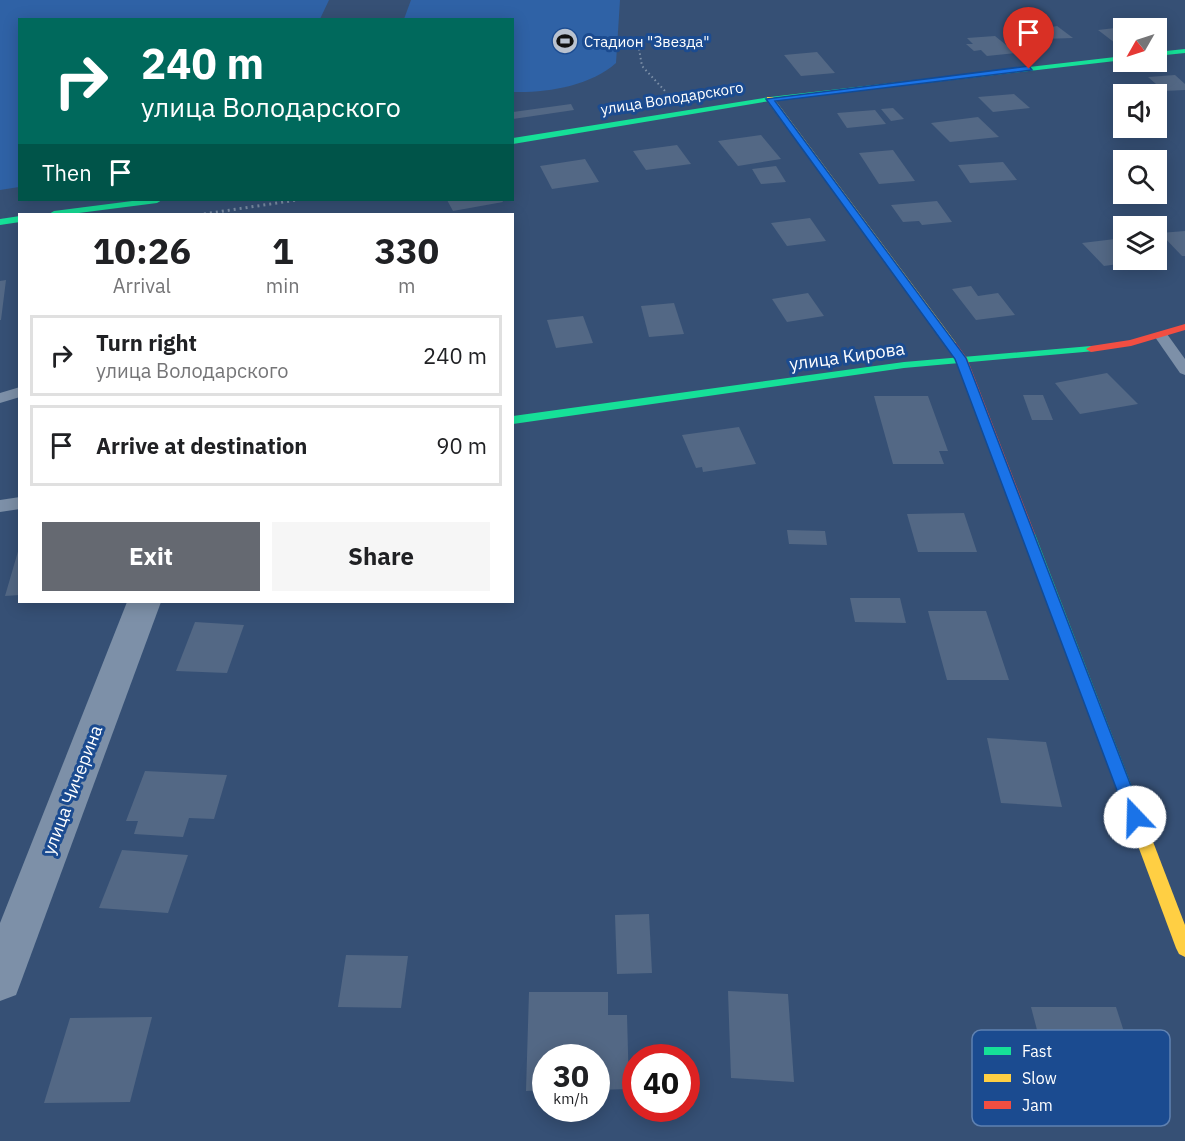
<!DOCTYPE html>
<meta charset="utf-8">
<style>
body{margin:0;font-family:"IBM Plex Sans",sans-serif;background:#f6f6f6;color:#202124;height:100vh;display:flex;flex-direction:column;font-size:22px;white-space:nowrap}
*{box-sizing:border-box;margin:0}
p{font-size:20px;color:#757577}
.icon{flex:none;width:33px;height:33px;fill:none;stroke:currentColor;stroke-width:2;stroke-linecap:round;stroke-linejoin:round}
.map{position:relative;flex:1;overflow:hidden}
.panel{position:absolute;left:18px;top:213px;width:496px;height:390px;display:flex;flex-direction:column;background:#fff;border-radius:0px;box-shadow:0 3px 15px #0003}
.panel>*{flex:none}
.banner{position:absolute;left:18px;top:18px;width:496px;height:183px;border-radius:0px;box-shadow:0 3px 15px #0003;background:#00695c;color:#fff;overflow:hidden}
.needle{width:39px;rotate:231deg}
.fabs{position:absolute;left:1113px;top:18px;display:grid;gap:12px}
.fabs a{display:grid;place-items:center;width:54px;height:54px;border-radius:0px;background:#fff;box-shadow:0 3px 15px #0003;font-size:30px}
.speed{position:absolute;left:532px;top:1044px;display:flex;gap:12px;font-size:30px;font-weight:700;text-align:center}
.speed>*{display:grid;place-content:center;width:78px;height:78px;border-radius:50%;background:#fff;box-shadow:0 3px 15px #0003;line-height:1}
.speed small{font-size:15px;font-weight:400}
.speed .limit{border:9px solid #d22;background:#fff;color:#111}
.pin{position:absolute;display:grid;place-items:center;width:51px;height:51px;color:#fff;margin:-62px -26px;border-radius:50% 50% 50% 0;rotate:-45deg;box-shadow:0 0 6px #0007}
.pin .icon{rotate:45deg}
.me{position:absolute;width:66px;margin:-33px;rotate:339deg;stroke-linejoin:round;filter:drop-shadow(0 0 4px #0008)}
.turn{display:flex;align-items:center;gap:21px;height:126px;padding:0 24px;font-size:27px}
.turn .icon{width:78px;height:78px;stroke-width:2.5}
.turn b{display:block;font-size:42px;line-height:51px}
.then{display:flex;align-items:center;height:57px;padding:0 24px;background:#0003;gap:12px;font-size:22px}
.eta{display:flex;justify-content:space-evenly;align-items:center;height:102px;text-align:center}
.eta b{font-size:36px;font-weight:800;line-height:42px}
.cta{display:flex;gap:12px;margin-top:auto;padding:12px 24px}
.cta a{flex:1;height:69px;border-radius:0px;background:#656971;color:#fff;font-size:24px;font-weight:800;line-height:69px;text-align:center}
.cta a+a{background:#f6f6f6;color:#202124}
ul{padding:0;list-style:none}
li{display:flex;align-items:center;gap:18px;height:81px;margin:0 12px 9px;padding:0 12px;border:3px solid #e0e0e0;border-radius:0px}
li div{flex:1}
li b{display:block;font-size:22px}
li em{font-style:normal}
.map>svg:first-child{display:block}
</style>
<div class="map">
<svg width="1185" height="1141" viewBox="0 0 1185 1141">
<rect width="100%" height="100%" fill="#365075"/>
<g fill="#2f62a6">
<path d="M 0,0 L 329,0 L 320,19 L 20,20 L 19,187 L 0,190 Z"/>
<path d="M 411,0 L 620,0 L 616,63 C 590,86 547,93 513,92 L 513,20 L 404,19 Z"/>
</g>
<g fill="#536885">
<path d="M 1057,26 L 1073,38 L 1042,39 L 1032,31 Z"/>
<path d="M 1124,27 L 1124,42 L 1115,43 L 1098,30 Z"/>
<path d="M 995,36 L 1016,53 L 987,56 L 981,50 L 974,51 L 966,44 L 973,44 L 967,38 Z"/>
<path d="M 817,52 L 835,73 L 801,76 L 784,55 Z"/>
<path d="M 1175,75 L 1185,84 L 1185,90 L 1164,91 L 1148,77 Z"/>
<path d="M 1014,94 L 1030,108 L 993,112 L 978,97 Z"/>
<path d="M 571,104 L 574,110 L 513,119 L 513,112 Z"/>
<path d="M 893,108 L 904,119 L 891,121 L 881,109 Z"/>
<path d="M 875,110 L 886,124 L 847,128 L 837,113 Z"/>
<path d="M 978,117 L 999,137 L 950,142 L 931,123 Z"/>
<path d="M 761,135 L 781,159 L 738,166 L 718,141 Z"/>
<path d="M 677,145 L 691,164 L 646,170 L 633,151 Z"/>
<path d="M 893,150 L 915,181 L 879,184 L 859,153 Z"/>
<path d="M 585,159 L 599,182 L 552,189 L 540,166 Z"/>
<path d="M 1003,162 L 1017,180 L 970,183 L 958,165 Z"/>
<path d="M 776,166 L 786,182 L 761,184 L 752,169 Z"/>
<path d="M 447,200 L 502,200 L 503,202 L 453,211 Z"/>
<path d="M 937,201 L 952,222 L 922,225 L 919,221 L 903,222 L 891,205 Z"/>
<path d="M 810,218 L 826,241 L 787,246 L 771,223 Z"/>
<path d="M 1185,231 L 1185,256 L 1182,256 L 1160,233 Z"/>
<path d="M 1115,239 L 1124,248 L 1124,260 L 1140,261 L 1104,266 L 1082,243 Z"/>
<path d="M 6,280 L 1,320 L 0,320 L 0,281 Z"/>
<path d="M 971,286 L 978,296 L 998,293 L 1015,315 L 976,320 L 952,289 Z"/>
<path d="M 808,293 L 824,316 L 787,322 L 772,299 Z"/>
<path d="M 674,303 L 684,334 L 649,337 L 641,306 Z"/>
<path d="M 583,316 L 593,343 L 556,348 L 547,320 Z"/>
<path d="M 1107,373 L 1138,404 L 1080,414 L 1055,383 Z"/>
<path d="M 1023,395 L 1043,395 L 1053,420 L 1032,420 Z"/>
<path d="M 874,396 L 928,396 L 948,451 L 939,451 L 944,464 L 893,464 Z"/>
<path d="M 739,427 L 756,464 L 703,472 L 702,467 L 696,468 L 682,435 Z"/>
<path d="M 964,513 L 977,552 L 918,552 L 907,514 Z"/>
<path d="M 787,530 L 825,531 L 827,545 L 789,544 Z"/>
<path d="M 19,548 L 20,595 L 5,596 Z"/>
<path d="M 850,598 L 900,598 L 906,623 L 855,622 Z"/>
<path d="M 928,611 L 986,611 L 1009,680 L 947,680 Z"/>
<path d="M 195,622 L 244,625 L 227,673 L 176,671 Z"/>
<path d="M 987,738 L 1046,742 L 1062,807 L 1001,803 Z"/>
<path d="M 145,771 L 227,775 L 214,819 L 189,818 L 183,837 L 134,834 L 138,821 L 126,821 Z"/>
<path d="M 122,850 L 188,855 L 168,913 L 99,908 Z"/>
<path d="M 649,914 L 652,973 L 617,974 L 615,915 Z"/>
<path d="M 346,955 L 408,956 L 401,1008 L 338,1007 Z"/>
<path d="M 728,991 L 788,994 L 794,1082 L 731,1078 Z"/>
<path d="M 529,992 L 608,992 L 608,1015 L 627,1015 L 629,1089 L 597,1090 L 597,1058 L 546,1058 L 546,1090 L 526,1091 Z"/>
<path d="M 1031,1007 L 1116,1007 L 1136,1069 L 1047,1068 Z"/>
<path d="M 152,1017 L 130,1102 L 44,1103 L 70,1018 Z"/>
</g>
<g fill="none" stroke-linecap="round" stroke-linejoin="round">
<path stroke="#7d90a8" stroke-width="2" stroke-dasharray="1.5 3" stroke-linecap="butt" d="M 639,49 L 642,66 L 665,91"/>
<path stroke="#7d90a8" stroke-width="3" stroke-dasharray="2 4" stroke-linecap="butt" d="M 204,214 L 297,200"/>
<g fill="#7d90a8" fill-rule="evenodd">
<path d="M 1162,333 L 1167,334 L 1185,359 L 1185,375 L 1180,373 L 1155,337 Z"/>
<path d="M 20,387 L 20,397 L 0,403 L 0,393 Z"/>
<path d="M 20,497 L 20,509 L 0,512 L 0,500 Z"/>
</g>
<path fill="#7d90a8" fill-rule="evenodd" d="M 127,602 L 161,602 L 22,979 L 16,995 L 0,1001 L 0,923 Z"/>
<g fill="#16e098" fill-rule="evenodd">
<path d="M 1185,49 L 1185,53 L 1156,56 L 1156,52 Z"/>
<path d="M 1124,56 L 1124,60 L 770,101 L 513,144 L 513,138 L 770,97 Z"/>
<path d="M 140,200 L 162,200 L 157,203 L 71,214 L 49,214 L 54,211 Z"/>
<path d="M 20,216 L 20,222 L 0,225 L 0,219 Z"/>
<path d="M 1091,346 L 1095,347 L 1095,351 L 904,368 L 513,424 L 513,416 L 904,362 Z"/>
<path d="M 1028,529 L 1035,534 L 1137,800 L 1135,805 L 1129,807 L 1123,805 L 1121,800 L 1021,534 Z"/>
</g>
<g fill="#ffcf43" fill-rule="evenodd">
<path d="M 767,97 L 773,97 L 956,343 L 956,347 L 948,347 L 767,101 Z"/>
<path d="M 1129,793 L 1135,795 L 1137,800 L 1185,925 L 1185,957 L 1179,954 L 1176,948 L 1121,800 L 1123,795 Z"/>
</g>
<g fill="#f24e42" fill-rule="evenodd">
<path d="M 1185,324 L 1185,330 L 1131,346 L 1091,352 L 1086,349 L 1091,346 L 1130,340 Z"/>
<path d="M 952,342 L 956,343 L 967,358 L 1035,534 L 1033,537 L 1028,539 L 1021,534 L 956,358 L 947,345 Z"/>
</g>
</g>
<path fill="#1a73e8" stroke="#114b97" stroke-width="1.5" d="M 1029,66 L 1032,70 L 775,101 L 966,358 L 1143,817 L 1141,822 L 1135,824 L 1129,822 L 1127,817 L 955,359 L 766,99 Z"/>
<defs>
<g id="stadium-disc" transform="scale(1.35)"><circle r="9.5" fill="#b9c2cf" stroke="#1b4b90"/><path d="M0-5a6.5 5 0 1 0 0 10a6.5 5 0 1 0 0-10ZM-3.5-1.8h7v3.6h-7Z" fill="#111"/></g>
</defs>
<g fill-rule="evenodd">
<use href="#stadium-disc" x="565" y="41"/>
</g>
<g text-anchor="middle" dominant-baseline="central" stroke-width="6" stroke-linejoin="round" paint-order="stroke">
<g font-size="15" fill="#fff" stroke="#1b4b90" text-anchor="start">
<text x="584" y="41">Стадион "Звезда"</text>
</g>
<g font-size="15" fill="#fff" stroke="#1b4b90">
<text transform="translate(672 98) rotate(-9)">улица Володарского</text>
</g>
<g font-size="18" fill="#fff" stroke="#1b4b90">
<text transform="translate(847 356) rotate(-8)">улица Кирова</text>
<text transform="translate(72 790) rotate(-69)">улица Чичерина</text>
</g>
</g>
<rect x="972" y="1030" width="198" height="96" rx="9" fill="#1b4b90" stroke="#5f81b1" stroke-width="1.5"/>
<rect x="984" y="1047" width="27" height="8" fill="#16e098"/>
<rect x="984" y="1074" width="27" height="8" fill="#ffcf43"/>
<rect x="984" y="1101" width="27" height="8" fill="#f24e42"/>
<g font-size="16" fill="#fff">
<text x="1022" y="1057">Fast</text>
<text x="1022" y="1084">Slow</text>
<text x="1022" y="1111">Jam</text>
</g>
</svg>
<div class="fabs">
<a><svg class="needle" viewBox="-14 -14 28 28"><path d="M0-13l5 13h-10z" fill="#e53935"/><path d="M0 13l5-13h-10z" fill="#757577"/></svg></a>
<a><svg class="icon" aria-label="sound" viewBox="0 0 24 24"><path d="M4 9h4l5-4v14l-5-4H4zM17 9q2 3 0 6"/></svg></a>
<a><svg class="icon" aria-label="search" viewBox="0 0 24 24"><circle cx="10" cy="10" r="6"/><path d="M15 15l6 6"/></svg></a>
<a><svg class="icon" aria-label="layers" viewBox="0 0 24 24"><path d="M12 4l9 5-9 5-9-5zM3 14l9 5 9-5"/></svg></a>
</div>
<div class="speed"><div>30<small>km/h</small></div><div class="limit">40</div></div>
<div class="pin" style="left:1029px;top:69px;background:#d93025"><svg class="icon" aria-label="arrive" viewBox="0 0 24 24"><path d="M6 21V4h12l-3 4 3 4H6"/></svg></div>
<svg class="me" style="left:1135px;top:817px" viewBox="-20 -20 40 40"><circle r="19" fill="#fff"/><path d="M0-13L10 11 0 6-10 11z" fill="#1a73e8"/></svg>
<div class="banner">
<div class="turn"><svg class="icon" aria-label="right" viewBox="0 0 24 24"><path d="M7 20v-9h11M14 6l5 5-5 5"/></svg><div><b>240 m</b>улица Володарского</div></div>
<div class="then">Then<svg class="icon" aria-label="arrive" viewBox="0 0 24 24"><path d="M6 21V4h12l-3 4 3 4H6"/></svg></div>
</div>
<section class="panel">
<div class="eta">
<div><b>10:26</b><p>Arrival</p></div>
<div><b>1</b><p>min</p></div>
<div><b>330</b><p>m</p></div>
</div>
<ul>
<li><svg class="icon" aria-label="right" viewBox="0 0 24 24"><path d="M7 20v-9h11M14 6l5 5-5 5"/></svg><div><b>Turn right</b><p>улица Володарского</p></div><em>240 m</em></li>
<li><svg class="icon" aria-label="arrive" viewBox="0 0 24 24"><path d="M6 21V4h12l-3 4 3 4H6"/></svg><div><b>Arrive at destination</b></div><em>90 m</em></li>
</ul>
<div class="cta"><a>Exit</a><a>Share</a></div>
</section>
</div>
